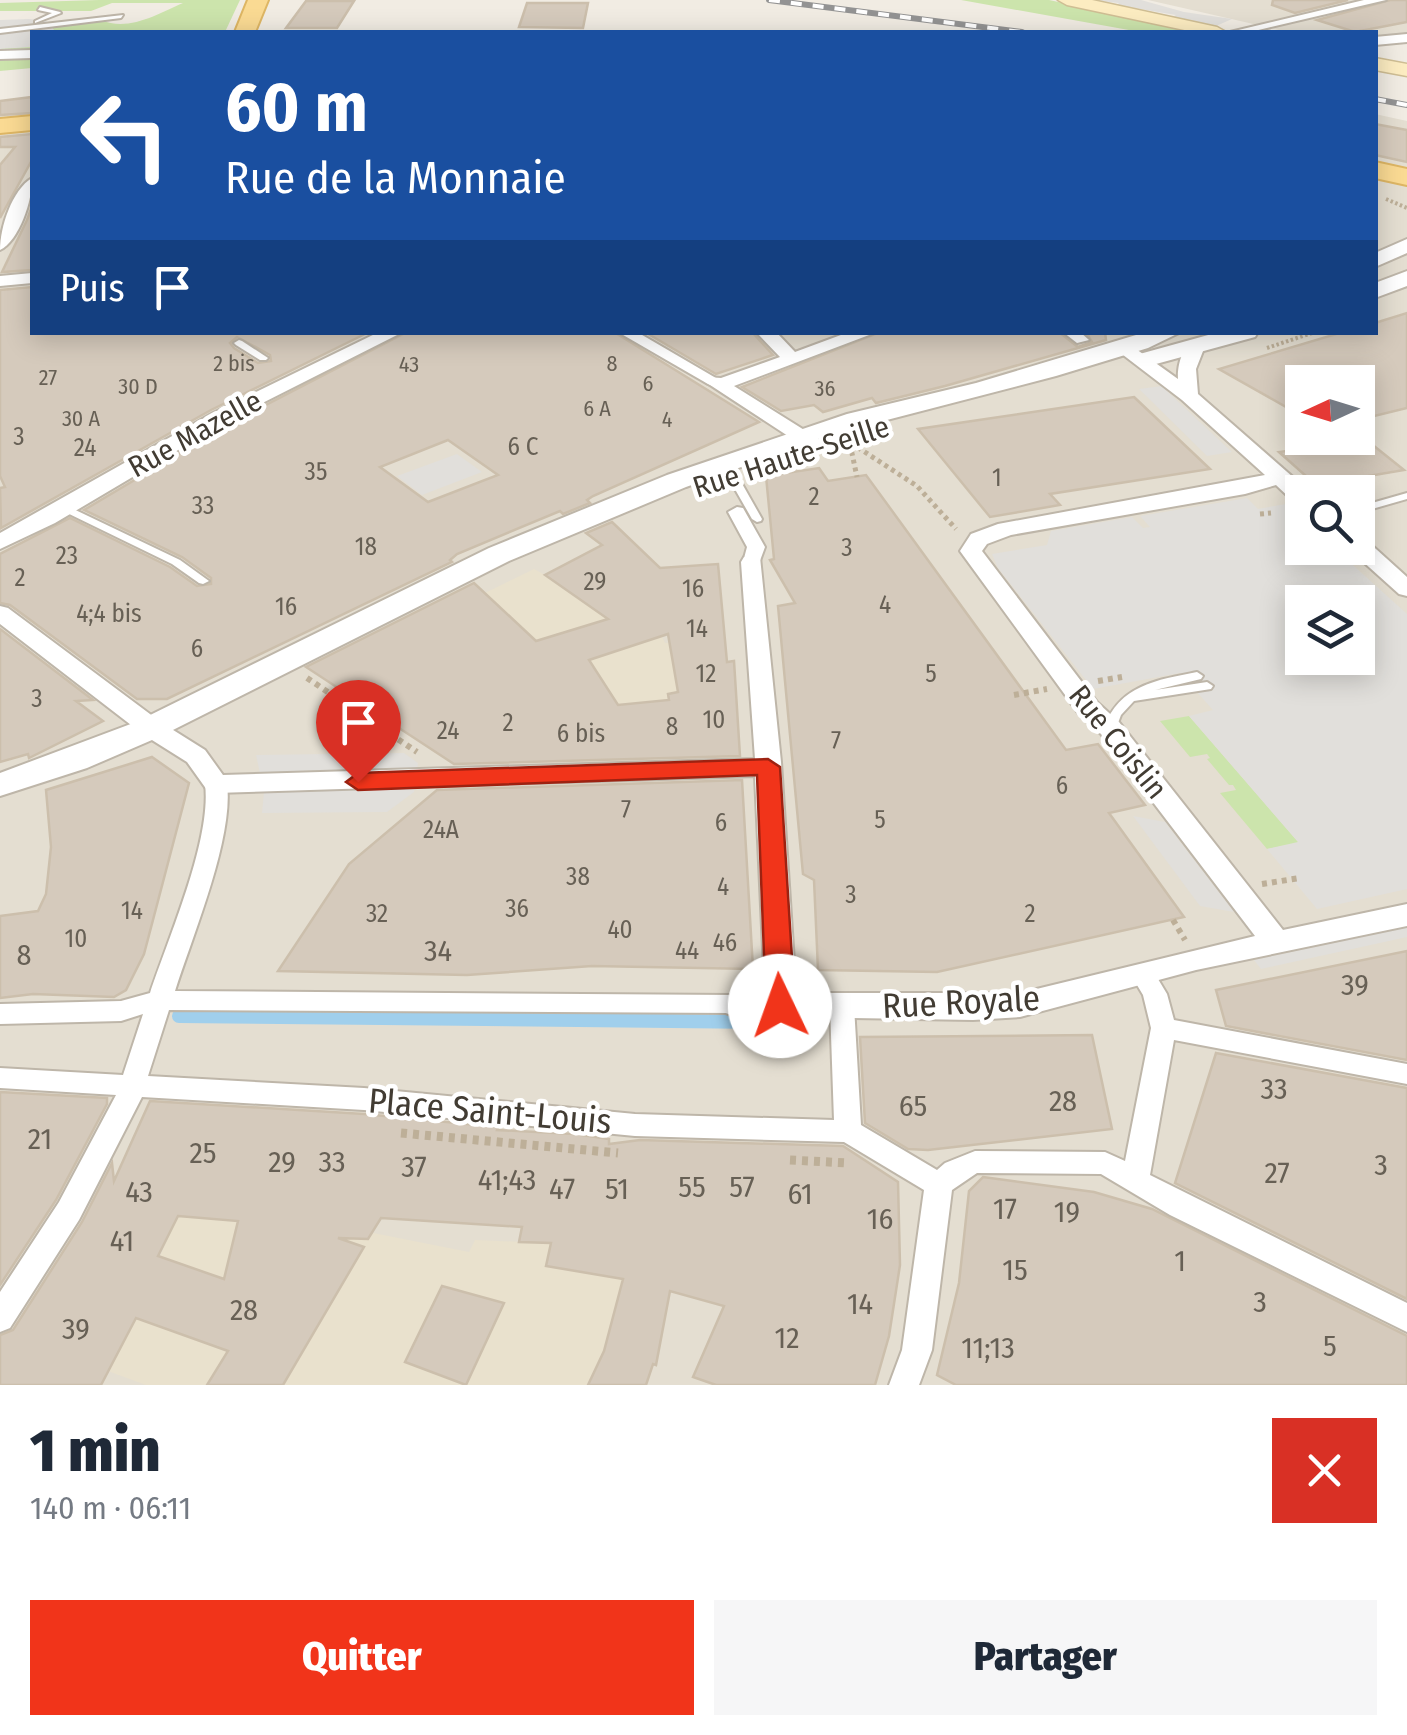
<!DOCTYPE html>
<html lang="fr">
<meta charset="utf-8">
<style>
body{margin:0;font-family:"Fira Sans Condensed",sans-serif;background:#f6f6f7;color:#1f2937;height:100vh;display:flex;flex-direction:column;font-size:38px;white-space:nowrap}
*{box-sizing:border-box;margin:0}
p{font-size:32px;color:#747a83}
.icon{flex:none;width:55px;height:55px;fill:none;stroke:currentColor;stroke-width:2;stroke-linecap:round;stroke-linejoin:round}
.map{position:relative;height:1385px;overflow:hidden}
.drawer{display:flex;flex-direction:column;background:#fff;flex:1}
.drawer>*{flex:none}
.banner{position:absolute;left:30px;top:30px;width:1348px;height:305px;border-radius:0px;box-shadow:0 5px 25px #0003;background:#1a4fa0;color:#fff;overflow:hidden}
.needle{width:65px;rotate:266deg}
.tools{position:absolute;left:1285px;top:365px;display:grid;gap:20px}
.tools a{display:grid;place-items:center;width:90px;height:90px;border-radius:0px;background:#fff;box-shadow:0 5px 25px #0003;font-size:50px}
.pin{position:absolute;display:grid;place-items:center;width:85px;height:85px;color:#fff;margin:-102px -42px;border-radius:50% 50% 50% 0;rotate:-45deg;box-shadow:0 0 10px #0007}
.pin .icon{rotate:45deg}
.me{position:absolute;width:110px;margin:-55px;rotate:357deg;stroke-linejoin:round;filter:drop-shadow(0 0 8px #0008)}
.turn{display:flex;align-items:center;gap:35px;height:210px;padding:0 30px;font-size:45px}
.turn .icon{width:130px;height:130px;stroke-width:2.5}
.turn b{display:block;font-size:70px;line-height:85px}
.then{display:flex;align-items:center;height:95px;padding:0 30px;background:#0003;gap:20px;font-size:38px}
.round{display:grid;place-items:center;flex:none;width:105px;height:105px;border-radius:0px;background:#f6f6f7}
.headline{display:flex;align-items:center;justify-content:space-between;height:170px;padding:0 30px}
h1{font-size:60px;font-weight:800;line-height:75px}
.button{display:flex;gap:20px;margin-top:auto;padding:20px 30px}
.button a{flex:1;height:115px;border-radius:0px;background:#f1341a;color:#fff;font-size:40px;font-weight:800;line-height:115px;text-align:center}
.button a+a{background:#f6f6f7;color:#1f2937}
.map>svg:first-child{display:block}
</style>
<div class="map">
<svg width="1407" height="1385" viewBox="0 0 1407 1385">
<rect width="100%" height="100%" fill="#f1ece3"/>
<g fill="#e4ded1" fill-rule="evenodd">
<path d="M 1148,0 L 1407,0 L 1407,42 L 1375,44 L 1375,32 L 1288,32 Z"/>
<path d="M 32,113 L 32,332 L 1375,332 L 1375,114 L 1407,121 L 1407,1385 L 0,1385 L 0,116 ZM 1302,382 L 1358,382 L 1358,438 L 1302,438 ZM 1302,492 L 1358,492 L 1358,548 L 1302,548 ZM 1302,602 L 1358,602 L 1358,658 L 1302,658 Z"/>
</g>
<g fill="#e9e1cd">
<path d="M 602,545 L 649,609 L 665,643 L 725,639 L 728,662 L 677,664 L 676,693 L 668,694 L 669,700 L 645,703 L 652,732 L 444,613 L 534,569 L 545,575 Z"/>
<path d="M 178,1216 L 353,1229 L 469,1252 L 475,1240 L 551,1243 L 546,1266 L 626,1270 L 604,1351 L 588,1385 L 146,1385 L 108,1371 Z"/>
</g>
<g fill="#cce4ac">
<path d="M 99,0 L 240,0 L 225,32 L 32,32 L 32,68 L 0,71 L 0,46 L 28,31 L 101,20 C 128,32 158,14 183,3 L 112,3 L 91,11 L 0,11 L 0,3 Z"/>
<path d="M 961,0 L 1049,0 L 1200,32 L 1140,32 Z"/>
<path d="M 1189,716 L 1299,843 L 1267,849 L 1220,793 L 1236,790 L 1233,785 L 1229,785 L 1207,759 L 1210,758 L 1207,754 L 1190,757 L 1160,721 Z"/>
</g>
<g fill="#e1dfdb" fill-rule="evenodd">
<path d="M 1091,0 L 1141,0 L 1184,12 L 1232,19 L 1216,26 L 1173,17 L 1176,15 L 1117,5 L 1119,3 Z"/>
<path d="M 29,19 L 46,21 L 56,32 L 32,32 L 32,47 L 0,49 L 0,20 Z"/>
<path d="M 1162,386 L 1170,394 L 1232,452 L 1207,456 L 1139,389 Z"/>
<path d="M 457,454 L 482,472 L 422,495 L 397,476 Z"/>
<path d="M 1247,498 L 1258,509 L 1286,504 L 1302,519 L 1302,548 L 1334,548 L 1407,614 L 1407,889 L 1317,909 L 1267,849 L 1298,842 L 1189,716 L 1213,710 L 1180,673 L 1093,689 L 998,568 L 992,554 L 1047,545 L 1051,531 L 1132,517 L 1143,528 L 1150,527 L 1140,516 ZM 1302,602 L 1358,602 L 1358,658 L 1302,658 Z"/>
<path d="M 404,753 L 418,763 L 414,792 L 387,812 L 262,813 L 264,792 L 256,755 Z"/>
<path d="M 1133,816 L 1165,822 L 1234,912 L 1200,906 Z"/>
<path d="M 1407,927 L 1407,937 L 1261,969 L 1254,960 Z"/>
</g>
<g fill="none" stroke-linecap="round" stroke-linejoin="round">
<path stroke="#a0cfec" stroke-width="14" d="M 179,1016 L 770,1022"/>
</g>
<g fill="#d5cabc" stroke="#ccbfac" stroke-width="2.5" fill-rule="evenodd">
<path d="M 1273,0 L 1348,0 L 1295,13 L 1272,5 Z"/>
<path d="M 1390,0 L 1407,0 L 1407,22 L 1355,32 L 1317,20 Z"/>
<path d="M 306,1 L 354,1 L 337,28 L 286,28 Z"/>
<path d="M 527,3 L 588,3 L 583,28 L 519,27 Z"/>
<path d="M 32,97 L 32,113 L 0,115 L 0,101 Z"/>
<path d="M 1375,124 L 1407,130 L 1407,162 L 1375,155 Z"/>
<path d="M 32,134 L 32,160 L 0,218 L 0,165 L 15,147 L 0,147 L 0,137 Z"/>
<path d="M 32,206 L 32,270 L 2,272 L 27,220 Z"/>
<path d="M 32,287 L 32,332 L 369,332 L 211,410 L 1,528 L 0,488 L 5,487 L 0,476 L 0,290 ZM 237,337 L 270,355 L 271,361 L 258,363 L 234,348 L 230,343 Z"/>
<path d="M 1407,313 L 1407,408 L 1358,420 L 1358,382 L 1332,368 L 1302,377 L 1302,416 L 1219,369 L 1343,332 L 1375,332 L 1375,323 Z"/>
<path d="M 407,332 L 614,332 L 759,422 L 593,496 L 587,500 L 590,503 L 563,514 L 560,511 L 457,554 L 450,560 L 452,562 L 167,699 L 137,699 L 10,605 L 0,603 L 0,554 L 70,518 L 170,567 L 197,586 L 211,584 L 211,578 L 182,557 L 84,510 L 229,424 ZM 448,440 L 498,475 L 428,502 L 380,467 Z"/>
<path d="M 645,332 L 752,332 L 773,355 L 716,374 Z"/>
<path d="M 880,332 L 1059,332 L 1078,347 L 1092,342 L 1086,332 L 1105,332 L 1106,340 L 945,386 L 876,403 L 872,398 L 823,412 L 814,405 L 781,411 L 742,387 Z"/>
<path d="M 1134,397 L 1210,469 L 1050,494 L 1060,505 L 990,517 L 918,429 Z"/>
<path d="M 1359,434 L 1404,470 L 1316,485 L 1279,452 L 1308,448 L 1302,443 L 1358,438 Z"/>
<path d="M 819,468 L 828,481 L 866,475 L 1066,750 L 1098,744 L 1145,805 L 1109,813 L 1184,917 L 937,972 L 818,970 L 814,880 L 803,874 L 778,606 L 795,603 L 770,560 L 774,559 L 766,476 Z"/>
<path d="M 612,522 L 660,568 L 718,564 L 727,662 L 734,661 L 740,756 L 454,764 L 306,667 L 474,583 L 536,641 L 608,619 L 545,575 L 602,545 L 586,533 ZM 668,634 L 678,692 L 668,694 L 669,700 L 618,705 L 589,660 Z"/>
<path d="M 0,629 L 93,700 L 76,701 L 103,721 L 29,758 L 28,754 L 0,762 Z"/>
<path d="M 152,757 L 189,783 L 144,954 L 126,990 L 114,997 L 33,994 L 0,998 L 0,916 L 38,911 L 46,894 L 51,847 L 46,790 Z"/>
<path d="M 742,780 L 753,969 L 592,966 L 467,975 L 278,971 L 349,864 L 437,790 Z"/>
<path d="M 1407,951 L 1407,1060 L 1226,1026 L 1216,990 Z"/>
<path d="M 1092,1035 L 1112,1129 L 928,1150 L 908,1149 L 865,1123 L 860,1037 Z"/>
<path d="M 1216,1053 L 1407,1088 L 1407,1299 L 1175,1183 Z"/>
<path d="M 0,1092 L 107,1098 L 107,1104 L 56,1200 L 0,1285 Z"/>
<path d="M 150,1101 L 364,1114 L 498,1127 L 497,1130 L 575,1134 L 609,1139 L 609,1144 L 640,1140 L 843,1146 L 898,1182 L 900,1265 L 889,1336 L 875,1385 L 716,1385 L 693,1377 L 724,1306 L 670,1291 L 656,1365 L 653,1364 L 646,1385 L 588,1385 L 604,1351 L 623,1279 L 546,1266 L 551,1243 L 519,1242 L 522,1227 L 381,1218 L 368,1239 L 338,1238 L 364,1247 L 283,1385 L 207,1385 L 228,1351 L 136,1318 L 101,1385 L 0,1385 L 0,1335 L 13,1330 L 82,1222 L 112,1163 L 114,1181 ZM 178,1216 L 238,1221 L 224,1279 L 158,1256 Z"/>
<path d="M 983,1177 L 1094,1192 L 1152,1209 L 1407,1336 L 1407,1385 L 956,1385 L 937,1375 L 959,1283 L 969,1191 Z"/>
<path d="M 442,1286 L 504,1303 L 466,1385 L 405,1362 Z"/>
</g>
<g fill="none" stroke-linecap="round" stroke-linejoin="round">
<g stroke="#beb6a9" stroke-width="4">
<g id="service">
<path d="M 40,7 L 60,12 L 61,13 L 35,23 L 35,21 L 52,13 L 38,10 Z"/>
<path d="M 123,15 L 121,18 L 0,33 L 0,29 Z"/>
<path d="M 239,340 L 242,341 L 268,358 L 266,360 L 260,360 L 236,345 L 234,343 Z"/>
<path d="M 722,463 L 736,473 L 762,519 L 761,521 L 757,522 L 752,519 L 728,477 L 717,466 Z"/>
<path d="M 1407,493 L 1407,499 L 1358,513 L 1358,507 Z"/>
<path d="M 65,505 L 180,560 L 209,581 L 203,584 L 199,583 L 172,564 L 61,510 L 60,508 Z"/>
<path d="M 1197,672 L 1203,676 L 1201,679 L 1155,690 L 1207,682 L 1213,686 L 1211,689 L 1134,701 L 1121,715 L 1115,731 L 1110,732 L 1104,728 C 1119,685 1157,680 1197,672 Z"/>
</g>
</g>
<g stroke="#beb6a9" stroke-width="4">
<g id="pedestrian">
<path d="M 618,332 L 637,332 L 721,381 L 713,386 L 708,384 Z"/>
<path d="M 1063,332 L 1080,332 L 1089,340 L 1077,343 Z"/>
<path d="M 737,507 L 743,508 L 765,547 L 758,566 L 746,566 L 743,562 L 747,547 L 728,512 Z"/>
<path d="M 216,777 L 227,784 C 234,838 192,937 175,991 L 734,995 L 743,997 L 746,1004 L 743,1011 L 734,1013 L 169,1010 L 148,1076 L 364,1088 L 635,1114 L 834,1120 L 830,1006 L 833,999 L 842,996 L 851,999 L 854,1006 L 861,1125 L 937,1170 L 945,1163 L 975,1151 L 1105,1152 L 1125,1161 L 1151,1028 L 1143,995 L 1131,975 L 1134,969 L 1143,966 L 1152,969 L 1167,994 L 1174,1020 L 1407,1064 L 1407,1084 L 1174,1040 L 1150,1175 L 1407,1303 L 1407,1332 L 1170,1215 L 1101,1174 L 977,1173 L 952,1190 L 932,1350 L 919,1385 L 889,1385 L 902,1350 L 924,1190 L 844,1142 L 635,1136 L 364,1110 L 142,1097 L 79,1220 L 10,1328 L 0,1332 L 0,1292 L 59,1202 L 116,1095 L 0,1088 L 0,1068 L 123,1075 L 143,1014 L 121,1021 L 0,1024 L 0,1004 L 121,1001 L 150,993 C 168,939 212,839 205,784 Z"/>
</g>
</g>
<g stroke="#beb6a9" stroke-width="4">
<g id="minor">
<path d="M 1364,0 L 1386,0 L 1250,32 L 1230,32 Z"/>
<path d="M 1407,34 L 1407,42 L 1375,45 L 1375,37 Z"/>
<path d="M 32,50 L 32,58 L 0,59 L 0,51 Z"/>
<path d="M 32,178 C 33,199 19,241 0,250 C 0,227 12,190 32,178 Z"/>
<path d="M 32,273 L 32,283 L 0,286 L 0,276 Z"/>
<path d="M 379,332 L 403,332 L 227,421 L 55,523 L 0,549 L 0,533 L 213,413 Z"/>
<path d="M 756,332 L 776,332 L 795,352 L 849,332 L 877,332 L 734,386 L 825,443 L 825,451 L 811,451 L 704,381 L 706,377 L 721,378 L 780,357 Z"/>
<path d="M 1196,341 L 1205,346 L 1196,369 L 1198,394 L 1310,492 L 1302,492 L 1302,503 L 1294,502 L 1276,485 L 1245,494 L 1011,535 L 987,544 L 982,551 L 1097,702 L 1119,722 L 1283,930 L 1407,904 L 1407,926 L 1196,970 L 1020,1017 L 973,1020 L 734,1016 L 723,1012 L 718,1004 L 723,996 L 765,993 L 755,776 L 216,793 L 207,790 L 187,762 L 144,735 L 0,624 L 0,606 L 8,608 L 162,723 L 205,750 L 223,775 L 755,759 L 741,562 L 744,557 L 760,557 L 781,762 L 796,993 L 1020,993 L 1255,936 L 1101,734 L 1079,714 L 960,551 L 971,534 L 998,524 L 1265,475 L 1182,400 L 1114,348 L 1117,344 L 1129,344 L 1178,379 C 1177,367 1182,344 1196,341 Z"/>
<path d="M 1358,538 L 1366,540 L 1407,577 L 1407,596 L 1399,594 L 1350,550 L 1358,548 Z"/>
</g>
</g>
<g stroke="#beb6a9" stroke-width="4">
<g id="tertiary">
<path d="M 1407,239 L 1407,253 L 1375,267 L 1375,253 Z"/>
<path d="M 1407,271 L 1407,286 L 1375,298 L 1375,283 Z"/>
<path d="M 1146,332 L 1181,332 L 1148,348 L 1056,376 L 829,435 L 686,487 L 509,561 L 159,737 L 87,768 L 0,796 L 0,773 L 136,722 L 489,548 L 667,475 L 847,414 L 976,383 Z"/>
<path d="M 1219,332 L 1258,332 L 1255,337 L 1145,367 L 1133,360 L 1136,355 Z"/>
</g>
</g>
<g stroke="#cfbe94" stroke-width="3">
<g id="secondary">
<path d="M 1058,0 L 1092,0 L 1217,27 L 1226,32 L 1194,32 L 1067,5 Z"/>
<path d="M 1375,58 L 1407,64 L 1407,76 L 1375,70 Z"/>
</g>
</g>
<g stroke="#deb664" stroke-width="4">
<g id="primary">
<path d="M 248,0 L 268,0 L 255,32 L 235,32 Z"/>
<path d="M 32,116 L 32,130 L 0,133 L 0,119 Z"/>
<path d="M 1375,162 L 1407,169 L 1407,185 L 1375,178 Z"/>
</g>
</g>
<g stroke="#bdaf98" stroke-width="4" stroke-dasharray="2.5 2.5" stroke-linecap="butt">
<path d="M 1386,199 L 1407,208"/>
<path d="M 1267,348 L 1315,332"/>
</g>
<g stroke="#bdaf98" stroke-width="5" stroke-dasharray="4 4" stroke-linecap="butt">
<path d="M 851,443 L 917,486 L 956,529"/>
<path d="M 850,444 L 857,477"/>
<path d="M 1260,514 L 1271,513"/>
</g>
<g stroke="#bdaf98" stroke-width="6" stroke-dasharray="5 5" stroke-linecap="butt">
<path d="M 307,678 L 417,752"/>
<path d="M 1098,681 L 1122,677"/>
<path d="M 1014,695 L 1047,689"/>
<path d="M 1262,884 L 1300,878"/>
<path d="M 1173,920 L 1185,940"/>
</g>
<g stroke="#bdaf98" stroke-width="9" stroke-dasharray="6 6" stroke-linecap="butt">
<path d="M 401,1133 L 618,1153"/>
<path d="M 790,1160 L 848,1163"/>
</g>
<use href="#service" fill="#fff" fill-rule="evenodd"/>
<use href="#pedestrian" fill="#fff" fill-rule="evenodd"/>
<use href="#minor" fill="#fff" fill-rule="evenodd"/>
<use href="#tertiary" fill="#fff" fill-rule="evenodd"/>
<use href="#secondary" fill="#fcecc1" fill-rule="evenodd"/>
<use href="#primary" fill="#fada93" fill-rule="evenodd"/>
<g stroke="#939393" stroke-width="6">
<g id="rail">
<path d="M 769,0 L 1022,32"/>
<path d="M 1375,99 L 1407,105"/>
</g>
</g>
<use href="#rail" stroke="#fff" stroke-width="4" stroke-dasharray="11" stroke-linecap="butt"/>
</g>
<path fill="#f1341a" stroke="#9d2211" stroke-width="2.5" d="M 768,759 L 780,767 L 795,1006 L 790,1013 L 780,1016 L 771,1013 L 766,1006 L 757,775 L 358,790 L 346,782 L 358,773 Z"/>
<g text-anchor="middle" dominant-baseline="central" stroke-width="9" stroke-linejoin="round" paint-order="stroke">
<g font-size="22" fill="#676055">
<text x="234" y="363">2 bis</text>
<text x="612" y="363">8</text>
<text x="409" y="364">43</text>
<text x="48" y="377">27</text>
<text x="648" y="383">6</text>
<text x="138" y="386">30 D</text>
<text x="825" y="388">36</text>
<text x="597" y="408">6 A</text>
<text x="81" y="418">30 A</text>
<text x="667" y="419">4</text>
</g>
<g font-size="25" fill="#676055">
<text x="19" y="437">3</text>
<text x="523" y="447">6 C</text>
<text x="85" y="448">24</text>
<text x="316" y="472">35</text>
<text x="997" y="478">1</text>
<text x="814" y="497">2</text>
<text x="203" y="506">33</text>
<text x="366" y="547">18</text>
<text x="847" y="548">3</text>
<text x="67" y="556">23</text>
<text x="20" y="578">2</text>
<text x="595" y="582">29</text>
<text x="693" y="589">16</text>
<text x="885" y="605">4</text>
<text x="286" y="607">16</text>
<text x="109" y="614">4;4 bis</text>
<text x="697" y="629">14</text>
<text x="197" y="649">6</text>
<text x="706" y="674">12</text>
<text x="931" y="674">5</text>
<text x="37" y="699">3</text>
<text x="714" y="720">10</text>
<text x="508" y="723">2</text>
<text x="672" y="727">8</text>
<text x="448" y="731">24</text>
<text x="581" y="734">6 bis</text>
<text x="836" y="741">7</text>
<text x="1062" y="786">6</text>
<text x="626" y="810">7</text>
<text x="880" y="820">5</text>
<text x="721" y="823">6</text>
<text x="441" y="830">24A</text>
<text x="578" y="877">38</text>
<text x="723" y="887">4</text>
<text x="851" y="895">3</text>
<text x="517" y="909">36</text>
<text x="132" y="911">14</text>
<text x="377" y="914">32</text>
<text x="1030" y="914">2</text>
<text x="620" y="930">40</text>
<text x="76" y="939">10</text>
<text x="725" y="943">46</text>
<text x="687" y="951">44</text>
</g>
<g font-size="30" fill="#423c33" stroke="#fff">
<text transform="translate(195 434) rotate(-29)">Rue Mazelle</text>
<text transform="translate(791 457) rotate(-18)">Rue Haute-Seille</text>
<text transform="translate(1118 742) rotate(51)">Rue Coislin</text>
</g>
<g font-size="30" fill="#676055">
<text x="438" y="951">34</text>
<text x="24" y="955">8</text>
<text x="1355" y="985">39</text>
<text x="1274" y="1089">33</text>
<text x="1063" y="1101">28</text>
<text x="913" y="1106">65</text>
<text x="40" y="1139">21</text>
<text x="203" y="1153">25</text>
<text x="282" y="1162">29</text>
<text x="332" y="1162">33</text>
<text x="1381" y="1165">3</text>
<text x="414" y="1167">37</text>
<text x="1277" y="1173">27</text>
<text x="507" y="1180">41;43</text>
<text x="692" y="1187">55</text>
<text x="742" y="1187">57</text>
<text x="562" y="1189">47</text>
<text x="617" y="1189">51</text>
<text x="139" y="1192">43</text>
<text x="800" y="1194">61</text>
<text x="1005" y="1209">17</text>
<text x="1067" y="1212">19</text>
<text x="880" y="1219">16</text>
<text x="122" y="1241">41</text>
<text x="1180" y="1261">1</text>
<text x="1015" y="1270">15</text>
<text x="1260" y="1302">3</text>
<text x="860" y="1304">14</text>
<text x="244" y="1310">28</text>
<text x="76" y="1329">39</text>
<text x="787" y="1338">12</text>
<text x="1330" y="1346">5</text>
<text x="988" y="1348">11;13</text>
</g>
<g font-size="35" fill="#423c33" stroke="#fff">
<text transform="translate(961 1002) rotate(-3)">Rue Royale</text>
<text transform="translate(490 1111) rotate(5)">Place Saint-Louis</text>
</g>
</g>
</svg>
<div class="tools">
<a><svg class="needle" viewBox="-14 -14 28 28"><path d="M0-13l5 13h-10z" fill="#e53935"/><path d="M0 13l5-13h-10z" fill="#747a83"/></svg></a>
<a><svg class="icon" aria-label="search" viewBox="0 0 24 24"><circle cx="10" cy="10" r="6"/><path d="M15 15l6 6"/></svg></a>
<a><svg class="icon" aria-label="layers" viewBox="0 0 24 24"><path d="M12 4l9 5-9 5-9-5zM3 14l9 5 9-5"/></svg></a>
</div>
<div class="pin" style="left:358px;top:782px;background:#d93025"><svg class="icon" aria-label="arrive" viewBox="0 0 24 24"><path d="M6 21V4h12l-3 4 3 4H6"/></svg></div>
<svg class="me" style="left:780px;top:1006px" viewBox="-20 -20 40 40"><circle r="19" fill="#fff"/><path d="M0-13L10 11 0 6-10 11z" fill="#f1341a"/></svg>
<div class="banner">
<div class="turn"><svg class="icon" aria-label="left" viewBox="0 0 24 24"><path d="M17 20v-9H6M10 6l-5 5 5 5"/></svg><div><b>60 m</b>Rue de la Monnaie</div></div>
<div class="then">Puis<svg class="icon" aria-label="arrive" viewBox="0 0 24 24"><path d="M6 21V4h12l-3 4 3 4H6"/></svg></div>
</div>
</div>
<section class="drawer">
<div class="headline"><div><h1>1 min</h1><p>140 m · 06:11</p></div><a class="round" style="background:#d93025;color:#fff"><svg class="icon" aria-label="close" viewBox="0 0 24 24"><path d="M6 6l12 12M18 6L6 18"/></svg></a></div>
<div class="button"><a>Quitter</a><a>Partager</a></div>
</section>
